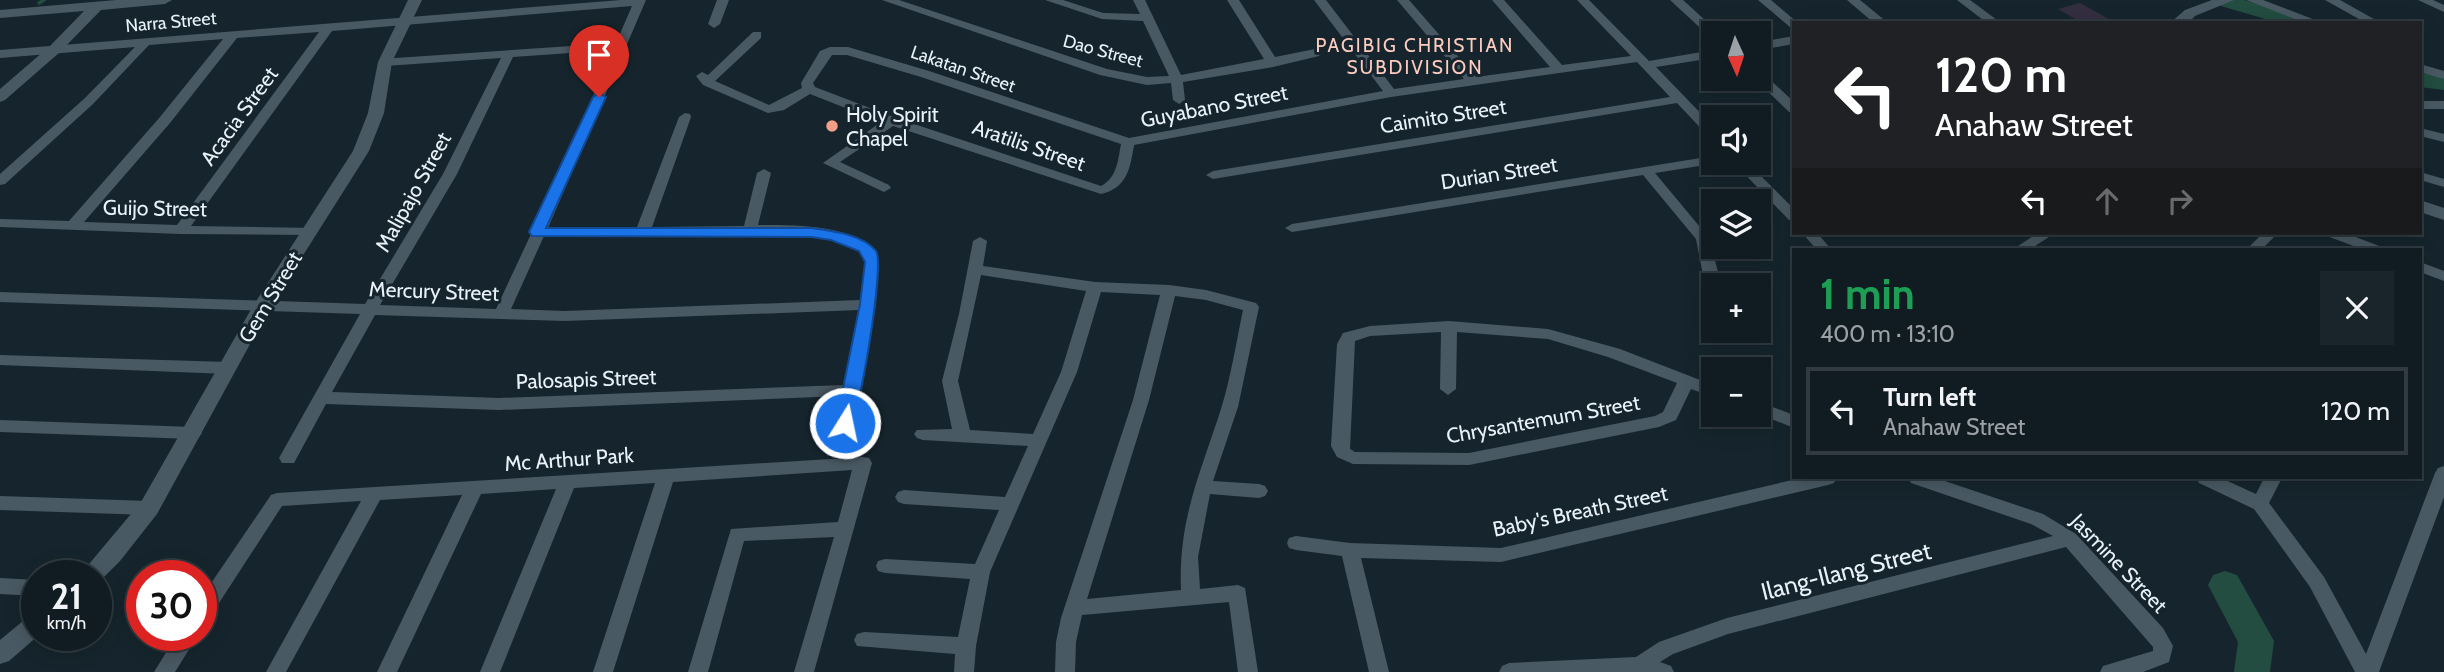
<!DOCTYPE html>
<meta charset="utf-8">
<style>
body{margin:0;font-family:Cabin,sans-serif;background:#19252a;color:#f1f3f6;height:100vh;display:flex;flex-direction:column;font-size:26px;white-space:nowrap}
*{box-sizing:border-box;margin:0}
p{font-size:23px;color:#9ca1a5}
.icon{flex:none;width:38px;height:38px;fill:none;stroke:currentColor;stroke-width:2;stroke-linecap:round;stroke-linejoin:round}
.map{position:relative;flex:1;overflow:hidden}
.details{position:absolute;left:1792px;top:248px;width:630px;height:231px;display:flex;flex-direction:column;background:#101c22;border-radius:0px;box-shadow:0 4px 18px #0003,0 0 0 2px #303a40}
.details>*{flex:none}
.hud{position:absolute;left:1792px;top:21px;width:630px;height:214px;border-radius:0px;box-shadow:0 4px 18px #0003,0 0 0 2px #303a40;background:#202124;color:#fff;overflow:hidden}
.needle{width:46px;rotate:177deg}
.tools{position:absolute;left:1701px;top:21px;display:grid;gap:14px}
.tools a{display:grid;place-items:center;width:70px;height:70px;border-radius:0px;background:#101c22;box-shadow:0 4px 18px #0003,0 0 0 2px #303a40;font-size:35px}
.speed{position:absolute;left:21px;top:560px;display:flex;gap:14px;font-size:35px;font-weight:700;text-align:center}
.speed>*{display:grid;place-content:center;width:91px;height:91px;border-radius:50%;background:#101c22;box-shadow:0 4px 18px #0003,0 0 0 2px #303a40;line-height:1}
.speed small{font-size:18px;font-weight:400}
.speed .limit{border:10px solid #d22;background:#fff;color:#111}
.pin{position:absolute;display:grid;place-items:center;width:60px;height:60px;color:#fff;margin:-72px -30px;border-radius:50% 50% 50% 0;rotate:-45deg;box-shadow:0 0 7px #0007}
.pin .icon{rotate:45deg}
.me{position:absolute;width:77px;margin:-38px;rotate:10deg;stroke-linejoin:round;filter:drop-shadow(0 0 5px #0008)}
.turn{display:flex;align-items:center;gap:24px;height:147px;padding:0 28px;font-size:32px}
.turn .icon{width:91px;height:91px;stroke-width:2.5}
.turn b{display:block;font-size:49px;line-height:60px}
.lanes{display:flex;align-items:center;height:66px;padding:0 28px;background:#0003;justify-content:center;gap:35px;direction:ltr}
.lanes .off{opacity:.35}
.round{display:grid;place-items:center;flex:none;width:74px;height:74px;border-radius:0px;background:#19252a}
.headline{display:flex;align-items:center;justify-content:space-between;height:119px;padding:0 28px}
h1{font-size:42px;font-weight:700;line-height:52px;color:#1e9e55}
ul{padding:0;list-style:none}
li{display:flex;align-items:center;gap:21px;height:88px;margin:0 14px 10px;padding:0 14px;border:4px solid #303a40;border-radius:0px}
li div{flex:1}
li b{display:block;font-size:26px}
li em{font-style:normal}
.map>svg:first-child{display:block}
</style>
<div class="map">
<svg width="2444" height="672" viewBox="0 0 2444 672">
<rect width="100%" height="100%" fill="#16252d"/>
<path fill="#342e41" d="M 2080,3 L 2116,23 L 2082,23 L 2058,9 Z"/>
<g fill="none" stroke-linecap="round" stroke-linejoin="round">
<path stroke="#224d40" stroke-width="3.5" d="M 39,3 L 44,0"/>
<g fill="#224d40" fill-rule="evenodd">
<path d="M 2211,0 L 2244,0 L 2310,19 L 2313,23 L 2279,23 L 2214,4 Z"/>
<path d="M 2420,73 L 2444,76 L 2444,90 L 2420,87 Z"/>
<path d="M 2225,571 L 2237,575 L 2274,641 L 2270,672 L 2234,672 L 2238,642 L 2208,585 L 2213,575 Z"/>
</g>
<g fill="#495963" fill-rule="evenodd">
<path d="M 621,0 L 646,0 L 548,228 L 637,227 L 679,117 L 685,113 L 690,114 L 691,117 L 652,227 L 744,226 L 757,173 L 764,169 L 771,173 L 758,225 C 792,225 858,224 878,255 L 876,305 L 851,427 L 839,427 L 837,423 L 842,396 L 499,410 L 326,404 L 294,463 L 282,463 L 279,458 L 360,314 L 0,302 L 0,292 L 365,304 L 443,174 L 501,58 L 385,66 L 379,62 L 381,59 L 616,43 L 632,6 L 332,31 L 191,226 L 314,228 L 316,231 L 314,234 L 309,235 L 181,234 L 0,227 L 0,219 L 69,221 L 160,117 L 223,39 L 149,45 L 93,104 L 5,184 L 0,185 L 0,174 L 85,98 L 135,47 L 0,58 L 0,50 ZM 319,32 L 177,225 L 84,222 L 170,123 L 237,38 ZM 613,50 L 560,172 L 496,309 L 380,305 L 457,174 L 513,57 ZM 774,234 C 792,235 856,236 864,256 C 868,268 862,288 860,300 L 565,311 L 511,309 L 544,236 ZM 859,310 L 844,385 L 499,398 L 332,392 L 375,315 L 565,321 Z"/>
<path d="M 717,0 L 729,0 L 720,24 L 714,28 L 708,24 Z"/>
<path d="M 882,0 L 899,0 L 1107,69 L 1147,77 L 1169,76 L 1143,21 L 1102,19 L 1045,0 L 1063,0 L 1103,13 L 1140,14 L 1133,0 L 1145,0 L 1181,75 L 1264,59 L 1227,0 L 1239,0 L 1275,57 L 1315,49 L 1321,53 L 1319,56 L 1273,67 L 1183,82 L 1185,100 L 1179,104 L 1173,100 L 1171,83 L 1147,85 L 1100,75 Z"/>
<path d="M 1314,0 L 1326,0 L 1394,89 L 1464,79 L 1397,0 L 1409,0 L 1476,77 L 1550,67 L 1492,0 L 1504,0 L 1562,65 L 1631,56 L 1577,0 L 1589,0 L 1649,61 L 1713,50 L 1713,58 L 1656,67 L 1713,126 L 1713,137 L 1708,136 L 1677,103 L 1213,179 L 1206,175 L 1213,171 L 1670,97 L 1637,62 L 1391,97 L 1134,145 C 1130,169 1127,188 1101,194 L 893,126 L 840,162 L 889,185 L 891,188 L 884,192 L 823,163 L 881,122 L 810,94 L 784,110 L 768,113 L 703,85 L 696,76 L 702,72 L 708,75 L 753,32 L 761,32 L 761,38 L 715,81 L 769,105 L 802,88 L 801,83 L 820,51 L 830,47 L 848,47 L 929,71 L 1129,138 L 1383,91 ZM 832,55 L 847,55 L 921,77 L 1121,144 C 1118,160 1117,178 1101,186 L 896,118 L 815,87 L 813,83 Z"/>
<path d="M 1670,0 L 1683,0 L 1719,33 L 1713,33 L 1713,37 L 1709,36 Z"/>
<path d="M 1758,0 L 1771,0 L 1798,23 L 1794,23 L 1794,28 L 1790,27 Z"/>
<path d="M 1847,0 L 1860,0 L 1888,23 L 1874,23 Z"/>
<path d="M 1957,0 L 1970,0 L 2001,23 L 1987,23 Z"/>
<path d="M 2246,0 L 2263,0 L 2323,23 L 2305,23 Z"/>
<path d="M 2325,0 L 2340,0 L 2381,23 L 2366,23 Z"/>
<path d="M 2418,0 L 2433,0 L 2444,5 L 2444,12 Z"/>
<path d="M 1794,36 L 1794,44 L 1759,50 L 1759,42 Z"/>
<path d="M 2420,64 L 2444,71 L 2444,79 L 2420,72 Z"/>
<path d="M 1759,72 L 1763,73 L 1794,102 L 1794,113 L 1789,112 L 1755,79 L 1759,79 Z"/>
<rect x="2420" y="101" width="24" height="8"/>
<path d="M 2420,128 L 2444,134 L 2444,142 L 2420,136 Z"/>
<path d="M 1713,156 L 1713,163 L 1718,163 L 1655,173 L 1710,239 L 1721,285 L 1713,285 L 1713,290 L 1705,285 L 1696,239 L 1643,175 L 1292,232 L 1285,228 L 1292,224 Z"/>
<path d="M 1734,163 L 1748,163 L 1794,209 L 1794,221 L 1789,220 Z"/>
<path d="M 2420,172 L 2444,179 L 2444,187 L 2420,180 Z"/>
<path d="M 1802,233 L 1817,233 L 1832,250 L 1817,250 Z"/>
<path d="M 2038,233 L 2055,233 L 2029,250 L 2012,250 Z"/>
<path d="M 2263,233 L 2278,233 L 2261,250 L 2246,250 Z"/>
<path d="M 2325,233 L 2345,233 L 2382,247 L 2384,250 L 2364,250 L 2327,236 Z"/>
<path d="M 980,237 L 987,241 L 983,266 L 1095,282 L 1169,285 L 1206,290 L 1256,303 L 1259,307 L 1238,407 L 1213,481 L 1259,484 L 1265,486 L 1268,491 L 1265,496 L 1259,498 L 1210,494 L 1198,557 L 1200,589 L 1238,585 L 1245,588 L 1258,672 L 1238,672 L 1229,602 L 1082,615 L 1076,642 L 1075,672 L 1055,672 L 1056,642 L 1061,618 L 1133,400 L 1160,295 L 1101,292 L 1077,372 L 990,572 L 976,646 L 974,672 L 954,672 L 955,654 L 857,646 L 854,640 L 857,634 L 864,632 L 958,637 L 970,579 L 885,573 L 878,571 L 876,566 L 878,561 L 885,559 L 975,564 L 999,510 L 904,504 L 898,502 L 895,497 L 898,492 L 904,490 L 1005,497 L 1028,446 L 923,440 L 917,438 L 914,434 L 917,430 L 952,429 L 942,381 L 959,314 L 973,241 ZM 981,275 L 1086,291 L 1061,372 L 1033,434 L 970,430 L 958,381 ZM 1175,296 L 1206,300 L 1243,310 C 1236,343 1231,377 1221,409 C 1200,474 1178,520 1181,590 L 1087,599 L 1149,400 Z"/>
<path d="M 2420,262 L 2444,271 L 2444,281 L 2420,272 Z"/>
<path d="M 1449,321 L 1548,329 L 1620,349 L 1713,385 L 1713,397 L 1691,389 L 1676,420 L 1659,427 L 1469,465 L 1353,464 L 1337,457 L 1331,446 L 1337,344 L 1343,333 L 1370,326 ZM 1441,332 L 1440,389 L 1448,395 L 1456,389 L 1457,332 L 1548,339 L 1608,357 L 1677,383 L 1663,412 L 1655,416 L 1469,453 L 1355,452 L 1350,449 L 1355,341 L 1370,336 Z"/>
<path d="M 0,355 L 228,362 L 236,368 L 228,374 L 0,365 Z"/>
<path d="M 1759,402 L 1794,415 L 1794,428 L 1759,414 Z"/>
<path d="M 0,420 L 193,427 L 199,429 L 202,433 L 199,437 L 193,439 L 0,432 Z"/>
<path d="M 863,457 L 869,458 L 872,463 L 814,672 L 794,672 L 834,537 L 744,541 L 708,672 L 688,672 L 731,529 L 838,522 L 852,470 L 673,482 L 613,672 L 593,672 L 655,483 L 574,488 L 500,672 L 480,672 L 556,489 L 481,494 L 397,672 L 377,672 L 462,495 L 380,500 L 286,672 L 266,672 L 361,501 L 282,506 L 208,620 L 201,622 L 201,598 L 271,495 L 277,493 Z"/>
<path d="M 2444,466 L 2444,497 L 2379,672 L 2355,672 L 2310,587 L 2254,509 L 2199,483 L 2196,478 L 2221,478 L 2256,494 L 2264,478 L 2282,478 L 2269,503 L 2324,577 L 2366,654 L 2435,473 L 2438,468 Z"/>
<path d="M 1801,478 L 1837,478 L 1834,483 L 1828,485 L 1501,562 L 1361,558 L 1389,672 L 1369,672 L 1342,556 L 1296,550 L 1289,548 L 1287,543 L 1289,538 L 1296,536 L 1350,543 L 1501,548 Z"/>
<path d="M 1908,478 L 1936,478 L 2043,514 L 2076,534 L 2163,628 L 2173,646 L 2169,662 L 2143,672 L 2100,672 L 2103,666 L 2153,651 L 2153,647 L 2066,547 L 1728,634 L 1673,654 L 1660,662 L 1671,666 L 1674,672 L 1499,672 L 1502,666 L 1509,663 L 1636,657 L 1659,642 L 1727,618 L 2053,536 L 2031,524 L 1911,483 Z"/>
<path d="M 0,496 L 149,501 L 155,503 L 158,508 L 155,513 L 149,515 L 0,510 Z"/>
<path d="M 0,578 L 37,580 L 37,596 L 0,594 Z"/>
<path d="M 177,635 L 198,635 L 175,672 L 154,672 Z"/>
</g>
<g fill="#495963" fill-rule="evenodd">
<path d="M 116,0 L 172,0 L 165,4 L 101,10 L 60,52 L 5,100 L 0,102 L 0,89 L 50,46 L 84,11 L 0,18 L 0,10 Z"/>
<path d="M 408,0 L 422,0 L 392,62 L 384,113 L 369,151 L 271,306 L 157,514 L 120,561 L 98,583 L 96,576 L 79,576 L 141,502 L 253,306 L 353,151 L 368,113 L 378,62 Z"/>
<path d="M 37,613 L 37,635 L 39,635 L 9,661 L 0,664 L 0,640 L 29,616 Z"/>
</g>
<g fill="#495963" fill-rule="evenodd">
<path d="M 2212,0 L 2234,0 L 2195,16 L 2188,23 L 2170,23 L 2185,10 Z"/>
<path d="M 2420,200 L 2444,208 L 2444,220 L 2420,212 Z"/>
</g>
</g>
<path fill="#1a73e8" stroke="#114b97" stroke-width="2" d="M 599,93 L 606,97 L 546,228 L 811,228 C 831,231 863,234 876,251 C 885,263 860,411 851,427 L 839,427 L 836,423 L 860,304 L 865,262 L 859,251 L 831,240 L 811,237 L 532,236 L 529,232 L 593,97 Z"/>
<circle fill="#f49e88" stroke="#16252d" stroke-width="2.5" cx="832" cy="126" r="7"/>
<g text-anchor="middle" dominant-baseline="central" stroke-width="6" stroke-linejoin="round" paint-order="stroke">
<g font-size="18" fill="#e9f2f8" stroke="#16252d">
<text transform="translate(171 22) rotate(-5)">Narra Street</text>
<text transform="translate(1103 51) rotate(15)">Dao Street</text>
<text transform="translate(963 69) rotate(19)">Lakatan Street</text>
</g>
<g font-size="19" letter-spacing="2" fill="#feccbf" stroke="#16252d">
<text x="1415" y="45">PAGIBIG CHRISTIAN<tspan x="1415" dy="22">SUBDIVISION</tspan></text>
</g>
<g font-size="21" fill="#e9f2f8" stroke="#16252d">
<text transform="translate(1214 106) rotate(-11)">Guyabano Street</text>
<text transform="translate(239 116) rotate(-54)">Acacia Street</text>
<text transform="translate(1443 116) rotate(-9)">Caimito Street</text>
<text transform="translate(1029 145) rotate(19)">Aratilis Street</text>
<text transform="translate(1499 173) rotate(-9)">Durian Street</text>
<text transform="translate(413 192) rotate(-61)">Malipajo Street</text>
<text transform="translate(155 208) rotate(1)">Guijo Street</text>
<text transform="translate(434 291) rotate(2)">Mercury Street</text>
<text transform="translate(270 297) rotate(-59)">Gem Street</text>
<text transform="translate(586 379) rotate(-2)">Palosapis Street</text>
<text transform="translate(1543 419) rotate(-10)">Chrysantemum Street</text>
<text transform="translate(569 459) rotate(-4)">Mc Arthur Park</text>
<text transform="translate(1580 511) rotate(-12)">Baby's Breath Street</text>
<text transform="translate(2119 563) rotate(46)">Jasmine Street</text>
</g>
<g font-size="21" fill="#e9f2f8" stroke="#16252d" text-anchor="start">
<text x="846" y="114">Holy Spirit<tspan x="846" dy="24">Chapel</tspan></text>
</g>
<g font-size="24" fill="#e9f2f8" stroke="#16252d">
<text transform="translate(1846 571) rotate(-14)">Ilang-Ilang Street</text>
</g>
</g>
</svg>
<div class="tools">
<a><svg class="needle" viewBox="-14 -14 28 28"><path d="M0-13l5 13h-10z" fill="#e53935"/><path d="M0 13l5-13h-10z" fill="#9ca1a5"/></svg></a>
<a><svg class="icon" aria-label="sound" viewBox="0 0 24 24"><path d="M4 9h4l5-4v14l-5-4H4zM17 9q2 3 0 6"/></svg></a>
<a><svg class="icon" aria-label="layers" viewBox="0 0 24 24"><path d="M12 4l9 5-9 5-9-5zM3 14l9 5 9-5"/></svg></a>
<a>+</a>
<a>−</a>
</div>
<div class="speed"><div>21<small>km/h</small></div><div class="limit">30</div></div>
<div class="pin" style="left:599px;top:97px;background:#d93025"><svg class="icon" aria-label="arrive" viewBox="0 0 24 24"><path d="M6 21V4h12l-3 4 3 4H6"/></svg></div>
<svg class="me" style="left:845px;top:423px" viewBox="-20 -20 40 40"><circle r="17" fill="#1a73e8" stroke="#fff" stroke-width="3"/><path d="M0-11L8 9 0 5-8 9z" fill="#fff"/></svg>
<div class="hud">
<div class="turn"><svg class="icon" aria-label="left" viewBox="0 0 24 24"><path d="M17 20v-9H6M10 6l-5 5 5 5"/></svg><div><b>120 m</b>Anahaw Street</div></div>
<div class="lanes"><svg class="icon" aria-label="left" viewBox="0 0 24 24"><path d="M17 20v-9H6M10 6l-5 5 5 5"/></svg><svg class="icon off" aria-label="ahead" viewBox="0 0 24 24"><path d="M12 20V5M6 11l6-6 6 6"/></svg><svg class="icon off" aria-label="right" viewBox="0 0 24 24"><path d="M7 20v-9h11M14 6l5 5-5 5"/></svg></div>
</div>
<section class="details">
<div class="headline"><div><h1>1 min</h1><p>400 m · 13:10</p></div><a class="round"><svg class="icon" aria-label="close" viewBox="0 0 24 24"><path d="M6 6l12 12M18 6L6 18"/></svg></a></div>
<ul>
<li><svg class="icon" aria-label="left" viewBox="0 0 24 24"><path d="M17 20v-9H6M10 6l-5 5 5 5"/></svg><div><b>Turn left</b><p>Anahaw Street</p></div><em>120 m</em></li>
</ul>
</section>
</div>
